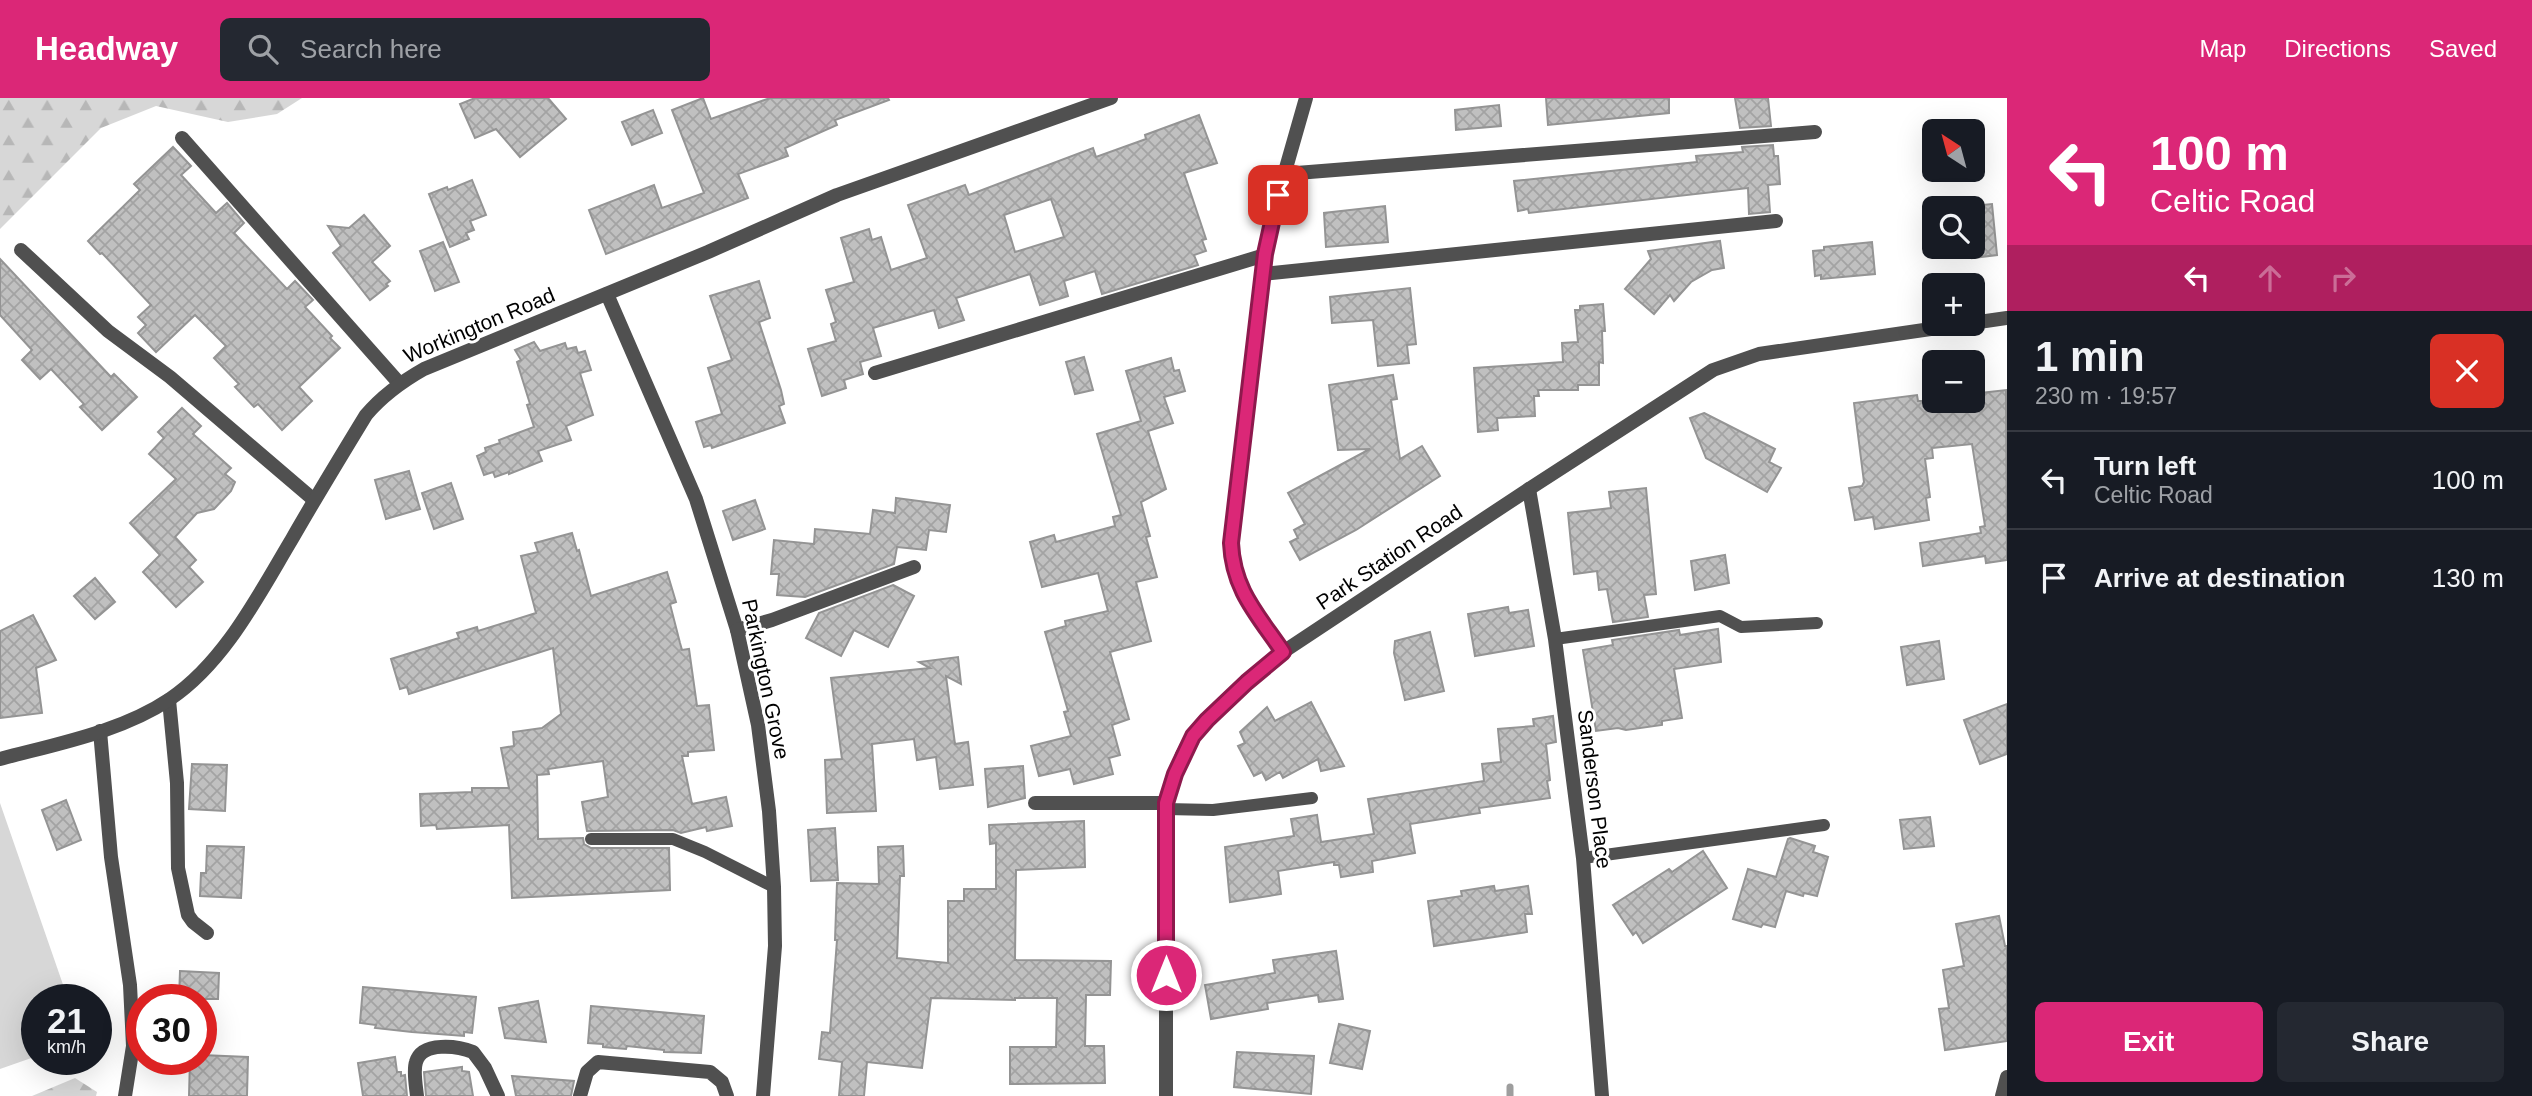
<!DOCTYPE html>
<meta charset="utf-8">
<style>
body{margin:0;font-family:Arial,sans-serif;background:#242831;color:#f1f3f6;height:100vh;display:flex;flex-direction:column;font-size:26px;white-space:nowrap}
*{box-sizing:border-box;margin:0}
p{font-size:23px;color:#9ea1a6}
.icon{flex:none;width:38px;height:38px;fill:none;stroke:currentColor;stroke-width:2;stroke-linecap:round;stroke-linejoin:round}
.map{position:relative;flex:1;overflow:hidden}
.sheet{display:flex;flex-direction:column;background:#171b24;width:525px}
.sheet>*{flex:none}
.guide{background:#db2777;color:#fff;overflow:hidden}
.needle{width:46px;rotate:324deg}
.controls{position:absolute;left:1922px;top:21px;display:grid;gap:14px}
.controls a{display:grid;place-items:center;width:63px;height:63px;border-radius:10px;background:#171b24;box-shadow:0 7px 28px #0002;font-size:35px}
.speed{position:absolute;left:21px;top:886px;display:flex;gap:14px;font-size:35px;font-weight:700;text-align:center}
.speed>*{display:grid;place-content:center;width:91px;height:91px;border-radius:50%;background:#171b24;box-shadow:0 7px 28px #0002;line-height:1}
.speed small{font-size:18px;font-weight:400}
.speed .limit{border:10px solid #d22;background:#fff;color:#111}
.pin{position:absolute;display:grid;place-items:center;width:60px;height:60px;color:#fff;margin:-30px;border-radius:14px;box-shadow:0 4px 10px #0006}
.me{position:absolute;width:77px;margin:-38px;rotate:0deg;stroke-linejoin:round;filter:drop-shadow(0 0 5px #0008)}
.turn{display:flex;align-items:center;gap:24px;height:147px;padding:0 28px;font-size:32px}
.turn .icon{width:91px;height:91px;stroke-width:2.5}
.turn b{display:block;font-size:49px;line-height:60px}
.lanes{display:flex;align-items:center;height:66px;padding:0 28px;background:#0003;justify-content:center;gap:35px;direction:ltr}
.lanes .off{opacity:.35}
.round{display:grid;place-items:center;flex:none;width:74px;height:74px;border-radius:10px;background:#242831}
.overview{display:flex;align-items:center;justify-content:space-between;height:119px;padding:0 28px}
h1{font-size:42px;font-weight:800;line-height:52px}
.action{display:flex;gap:14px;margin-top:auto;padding:14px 28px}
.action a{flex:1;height:80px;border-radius:10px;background:#db2777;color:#fff;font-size:28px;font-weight:800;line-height:80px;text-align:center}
.action a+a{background:#242831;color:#f1f3f6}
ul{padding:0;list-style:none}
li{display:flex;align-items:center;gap:21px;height:98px;padding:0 28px;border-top:2px solid #363941}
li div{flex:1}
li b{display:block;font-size:26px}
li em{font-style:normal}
header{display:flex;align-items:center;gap:42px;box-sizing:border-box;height:98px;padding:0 35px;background:#db2777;color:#fff}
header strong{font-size:33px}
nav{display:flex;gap:38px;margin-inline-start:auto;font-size:24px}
.search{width:490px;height:63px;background:#242831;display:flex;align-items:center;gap:18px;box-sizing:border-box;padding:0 24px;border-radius:10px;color:#9ea1a6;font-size:26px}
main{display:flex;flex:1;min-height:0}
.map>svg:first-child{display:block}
</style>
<header>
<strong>Headway</strong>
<div class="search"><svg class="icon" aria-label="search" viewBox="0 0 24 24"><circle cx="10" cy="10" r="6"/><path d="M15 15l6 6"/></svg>Search here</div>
<nav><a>Map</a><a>Directions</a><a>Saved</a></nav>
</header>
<main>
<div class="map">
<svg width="2007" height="998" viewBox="0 0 2007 998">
<defs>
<pattern id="forest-firs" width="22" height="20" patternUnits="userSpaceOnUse" patternTransform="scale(1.75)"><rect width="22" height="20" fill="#d7d7d7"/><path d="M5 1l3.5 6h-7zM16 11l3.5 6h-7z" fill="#b7b7b7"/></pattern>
<pattern id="building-cross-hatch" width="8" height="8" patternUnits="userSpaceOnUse" patternTransform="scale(1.75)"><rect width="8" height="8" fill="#c0c0c0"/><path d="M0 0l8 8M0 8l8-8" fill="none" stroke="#a3a3a3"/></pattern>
</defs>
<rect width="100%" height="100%" fill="#fff"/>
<path fill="#d7d7d7" d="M 0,705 L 68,901 L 37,901 L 37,958 L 0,971 Z"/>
<g fill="url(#forest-firs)">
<path d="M 0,0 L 302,0 L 277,16 L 228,24 L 156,8 L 101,30 L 0,131 Z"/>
<path d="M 75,980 L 97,994 L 96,998 L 32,998 Z"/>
</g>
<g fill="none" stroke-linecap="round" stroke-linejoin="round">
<path stroke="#9e9e9e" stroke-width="7" d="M 1510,998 L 1510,989"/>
</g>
<g fill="url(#building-cross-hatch)" stroke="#949494" stroke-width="2" fill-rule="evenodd">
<path d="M 475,0 L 548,0 L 566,21 L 520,59 L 496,31 L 475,40 L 460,6 Z"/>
<path d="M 703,0 L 711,21 L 770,0 L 888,0 L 889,2 L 835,22 L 837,27 L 785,50 L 788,58 L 738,76 L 748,100 L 606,156 L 589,112 L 654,87 L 662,110 L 704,95 L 672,12 Z"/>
<path d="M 1546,0 L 1669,0 L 1669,15 L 1548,27 Z"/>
<path d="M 1735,0 L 1768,0 L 1771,28 L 1740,30 Z"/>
<path d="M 1499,7 L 1501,28 L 1456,32 L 1455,12 Z"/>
<path d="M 653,12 L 662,35 L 632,47 L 622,24 Z"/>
<path d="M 1199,17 L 1217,65 L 1184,75 L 1206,141 L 1202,142 L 1206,153 L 1194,157 L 1198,167 L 1102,196 L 1095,173 L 1064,183 L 1068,198 L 1040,207 L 1030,176 L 956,200 L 964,222 L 939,230 L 934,212 L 873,230 L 881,258 L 860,264 L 863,276 L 844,282 L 846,290 L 822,298 L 808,251 L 836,243 L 831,226 L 836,224 L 826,192 L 854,184 L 841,140 L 869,131 L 872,142 L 881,139 L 891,172 L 927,160 L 908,107 L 965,87 L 969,97 L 1093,50 L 1096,59 L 1146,41 L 1145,37 ZM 1051,101 L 1064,139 L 1015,154 L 1004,117 Z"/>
<path d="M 1773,47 L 1774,58 L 1778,58 L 1780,86 L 1768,87 L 1770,114 L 1749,116 L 1748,90 L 1529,115 L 1528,111 L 1518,113 L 1514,83 L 1697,64 L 1696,58 L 1743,54 L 1742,49 Z"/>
<path d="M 173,49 L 191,68 L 181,77 L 216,115 L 227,105 L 244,125 L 234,135 L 287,191 L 295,183 L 313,202 L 305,209 L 332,238 L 330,240 L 340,250 L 299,289 L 312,303 L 282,332 L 258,306 L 254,309 L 235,289 L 239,286 L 214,260 L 226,248 L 195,217 L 156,254 L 138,235 L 146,227 L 138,219 L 151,207 L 102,155 L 100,156 L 88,143 L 140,92 L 134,86 Z"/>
<path d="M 472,82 L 486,117 L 470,123 L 474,132 L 466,135 L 469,141 L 450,149 L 429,96 L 447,89 L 448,92 Z"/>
<path d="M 1992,106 L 1997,157 L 1972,160 L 1972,108 Z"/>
<path d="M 1385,108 L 1388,144 L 1326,149 L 1324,115 Z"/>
<path d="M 364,117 L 390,148 L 372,164 L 390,183 L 386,186 L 388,188 L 370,202 L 333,155 L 341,148 L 328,128 L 349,130 Z"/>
<path d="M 1720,143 L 1724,170 L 1712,172 L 1691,184 L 1674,203 L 1670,197 L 1654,216 L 1625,191 L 1651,161 L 1648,153 Z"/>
<path d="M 443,144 L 459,184 L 435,193 L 420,153 Z"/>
<path d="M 1872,144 L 1875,176 L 1821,181 L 1821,177 L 1815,178 L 1813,153 L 1824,152 L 1824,149 Z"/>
<path d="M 0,161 L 111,279 L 114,276 L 137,299 L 102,332 L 80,309 L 84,306 L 51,271 L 40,281 L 22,262 L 32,252 L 0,217 Z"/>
<path d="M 759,183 L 770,220 L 759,224 L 781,292 L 784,306 L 779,308 L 785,325 L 712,350 L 711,347 L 704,349 L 696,324 L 722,316 L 708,270 L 732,262 L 710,198 Z"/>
<path d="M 1410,190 L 1416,246 L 1407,247 L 1409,265 L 1378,268 L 1373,222 L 1332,225 L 1330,199 Z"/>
<path d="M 1603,206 L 1605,233 L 1602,233 L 1603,265 L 1599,264 L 1599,287 L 1578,287 L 1578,292 L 1538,292 L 1539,298 L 1534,298 L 1535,318 L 1497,320 L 1498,332 L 1478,334 L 1474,270 L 1563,264 L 1562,245 L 1578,244 L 1575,212 L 1580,212 L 1580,208 Z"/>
<path d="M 534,244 L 540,253 L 565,245 L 567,251 L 576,249 L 578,255 L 585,253 L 591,272 L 580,275 L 593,317 L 566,328 L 571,342 L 538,353 L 542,363 L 509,376 L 509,374 L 495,379 L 493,374 L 484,377 L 477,358 L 486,354 L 485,350 L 500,345 L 499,342 L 534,329 L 527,307 L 530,306 L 517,264 L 521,262 L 515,252 Z"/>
<path d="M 1084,259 L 1093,292 L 1075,296 L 1066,264 Z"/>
<path d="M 1171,260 L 1174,273 L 1179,272 L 1185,293 L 1164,299 L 1173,325 L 1148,333 L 1166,391 L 1141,404 L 1150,438 L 1146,439 L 1157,479 L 1136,484 L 1151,543 L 1110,554 L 1129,621 L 1112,627 L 1120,657 L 1109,660 L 1113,676 L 1074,686 L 1070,671 L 1039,678 L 1031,648 L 1071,638 L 1064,614 L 1068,613 L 1045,534 L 1066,528 L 1065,523 L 1108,513 L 1098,475 L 1042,489 L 1030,444 L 1054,437 L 1056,444 L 1115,428 L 1113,419 L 1121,417 L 1097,336 L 1141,323 L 1126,273 Z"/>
<path d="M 1393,277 L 1397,301 L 1391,302 L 1400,361 L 1422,348 L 1440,378 L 1356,432 L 1300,462 L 1290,444 L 1298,440 L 1294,432 L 1305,426 L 1288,395 L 1370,351 L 1338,352 L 1329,287 Z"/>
<path d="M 2006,292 L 2007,462 L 1986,465 L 1985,458 L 1923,468 L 1920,445 L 1981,435 L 1980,429 L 1985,428 L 1972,346 L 1932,350 L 1933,360 L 1925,361 L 1930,399 L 1926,400 L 1929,422 L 1875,431 L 1873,419 L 1855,422 L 1849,390 L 1862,388 L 1864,384 L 1854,305 L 1917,297 L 1918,303 L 1972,303 L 1972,296 Z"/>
<path d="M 182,310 L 201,328 L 193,336 L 231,370 L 225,376 L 235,384 L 231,393 L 214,411 L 197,415 L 175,439 L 196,462 L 189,469 L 203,484 L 176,509 L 143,474 L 160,457 L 130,425 L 176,381 L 149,356 L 164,340 L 158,334 Z"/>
<path d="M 1704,315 L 1775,351 L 1769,364 L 1781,370 L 1767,394 L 1706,360 L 1690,320 Z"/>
<path d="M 409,373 L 420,411 L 386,421 L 375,382 Z"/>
<path d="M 451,385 L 463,421 L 434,431 L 422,395 Z"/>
<path d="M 1646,390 L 1656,496 L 1644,497 L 1648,519 L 1613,524 L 1607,491 L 1599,492 L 1597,473 L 1574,476 L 1568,415 L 1611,410 L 1609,394 Z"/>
<path d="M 896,400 L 950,407 L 946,434 L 929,432 L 926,452 L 897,449 L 894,466 L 805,499 L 777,497 L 779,476 L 771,476 L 774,442 L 814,446 L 815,431 L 870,436 L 873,412 L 895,415 Z"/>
<path d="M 755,402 L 765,431 L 733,442 L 723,413 Z"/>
<path d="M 572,435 L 577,453 L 579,452 L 591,498 L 667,474 L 676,504 L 670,506 L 680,545 L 682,552 L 689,551 L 697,608 L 709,607 L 714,652 L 688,654 L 688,658 L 682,658 L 692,706 L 726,699 L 732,728 L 707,733 L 706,729 L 681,735 L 673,732 L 587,733 L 582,704 L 608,699 L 603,663 L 548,671 L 549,676 L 537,677 L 538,741 L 583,740 L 584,746 L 591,750 L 669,750 L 670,792 L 512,800 L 509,727 L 437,731 L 436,727 L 421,728 L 420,696 L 472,694 L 472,690 L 509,690 L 501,650 L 514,648 L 513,634 L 542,630 L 561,616 L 553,550 L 409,596 L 407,589 L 400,591 L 391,561 L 459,540 L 457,535 L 477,529 L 478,533 L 536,515 L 521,458 L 538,454 L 535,445 Z"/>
<path d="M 1725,457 L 1729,485 L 1695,492 L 1691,463 Z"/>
<path d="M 95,480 L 115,504 L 95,521 L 74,498 Z"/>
<path d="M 893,487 L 914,498 L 888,549 L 854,532 L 841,558 L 806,540 L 819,515 Z"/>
<path d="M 1508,509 L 1509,515 L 1528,512 L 1534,548 L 1475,558 L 1468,516 Z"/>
<path d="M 33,517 L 56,562 L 36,570 L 42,615 L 0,620 L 0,533 Z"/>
<path d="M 1718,531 L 1721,564 L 1674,571 L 1682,620 L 1662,623 L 1662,627 L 1626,632 L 1618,630 L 1596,633 L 1583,552 L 1613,547 L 1612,542 L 1679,532 L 1680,537 Z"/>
<path d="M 1430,534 L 1444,593 L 1405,602 L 1394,555 L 1395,543 Z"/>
<path d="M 1939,543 L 1944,581 L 1907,587 L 1901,549 Z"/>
<path d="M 958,559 L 961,586 L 946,578 L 955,646 L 968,644 L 973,687 L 940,691 L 936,659 L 917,662 L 914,641 L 872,646 L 876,713 L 827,715 L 825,662 L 842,661 L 831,580 L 930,570 L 919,564 Z"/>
<path d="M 1311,604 L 1344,668 L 1321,673 L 1318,661 L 1283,680 L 1280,674 L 1266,682 L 1262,674 L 1254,678 L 1238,648 L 1245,645 L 1240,634 L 1267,609 L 1275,623 Z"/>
<path d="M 2007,606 L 2007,656 L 1980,666 L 1964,622 Z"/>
<path d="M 1553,618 L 1556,644 L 1546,646 L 1550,682 L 1547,683 L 1550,700 L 1479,710 L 1480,715 L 1410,726 L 1415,755 L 1372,763 L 1373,774 L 1341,779 L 1339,767 L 1334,767 L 1334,764 L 1278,773 L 1281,796 L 1230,804 L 1225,749 L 1294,738 L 1291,721 L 1317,717 L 1321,744 L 1374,736 L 1368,701 L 1484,683 L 1482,666 L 1501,664 L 1498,631 L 1534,628 L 1533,621 Z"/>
<path d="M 192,666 L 227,667 L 225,713 L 189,711 Z"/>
<path d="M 1023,668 L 1025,700 L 988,709 L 985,671 Z"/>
<path d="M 66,702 L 81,742 L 57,752 L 42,712 Z"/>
<path d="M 1930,719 L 1934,748 L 1904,751 L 1900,722 Z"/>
<path d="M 1084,723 L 1085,769 L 1016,772 L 1015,862 L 1111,863 L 1110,897 L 1086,897 L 1085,948 L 1104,948 L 1105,985 L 1010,986 L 1010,949 L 1056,949 L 1057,900 L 1015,900 L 1015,902 L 931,900 L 922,970 L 867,964 L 864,998 L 839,998 L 842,964 L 819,961 L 822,934 L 830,935 L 837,842 L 835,842 L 837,785 L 879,786 L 878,749 L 903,748 L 904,778 L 900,778 L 897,860 L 948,865 L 948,803 L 964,803 L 964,791 L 996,791 L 996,745 L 990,746 L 989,727 Z"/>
<path d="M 835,730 L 838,782 L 811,783 L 808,732 Z"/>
<path d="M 1790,740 L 1815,748 L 1813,754 L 1828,759 L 1817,798 L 1804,795 L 1803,798 L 1786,793 L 1775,829 L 1763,826 L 1761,829 L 1733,821 L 1748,771 L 1776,779 L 1788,741 Z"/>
<path d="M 207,748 L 244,749 L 241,800 L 200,798 L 201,775 L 206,775 Z"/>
<path d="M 1703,753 L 1727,790 L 1643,845 L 1636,834 L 1633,837 L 1613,807 L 1669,771 L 1672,774 Z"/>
<path d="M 1494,788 L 1495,793 L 1528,788 L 1532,816 L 1525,816 L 1527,834 L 1434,848 L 1428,803 L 1462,798 L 1461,793 Z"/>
<path d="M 1999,818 L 2005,848 L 2007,848 L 2007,943 L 1945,952 L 1939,911 L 1949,910 L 1943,872 L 1964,868 L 1956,826 Z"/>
<path d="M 1336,853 L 1343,901 L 1319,904 L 1318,897 L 1267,905 L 1268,911 L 1211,921 L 1205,887 L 1275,875 L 1273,862 Z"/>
<path d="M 180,873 L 219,875 L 218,901 L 179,901 Z"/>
<path d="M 363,889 L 476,899 L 472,935 L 464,934 L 464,938 L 412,934 L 375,930 L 376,927 L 360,925 Z"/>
<path d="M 538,903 L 546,944 L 505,940 L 499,910 Z"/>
<path d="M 591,908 L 704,918 L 701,955 L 664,954 L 664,952 L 627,948 L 626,951 L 603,949 L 603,946 L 588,945 Z"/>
<path d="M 1339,926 L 1370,933 L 1362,971 L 1330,965 Z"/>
<path d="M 1237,954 L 1314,958 L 1311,996 L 1234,989 Z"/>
<path d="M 201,957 L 248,959 L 247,998 L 189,998 L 190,961 L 201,961 Z"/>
<path d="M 395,959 L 397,974 L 401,974 L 401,978 L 405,977 L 407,998 L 363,998 L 358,965 Z"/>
<path d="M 462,969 L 462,973 L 469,974 L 473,998 L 426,998 L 424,974 Z"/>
<path d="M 512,978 L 574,983 L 571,998 L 516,998 Z"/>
</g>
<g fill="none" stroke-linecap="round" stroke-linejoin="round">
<g stroke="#505050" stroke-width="12">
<path d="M 1555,541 L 1720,518 L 1741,529 L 1817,525"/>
<path d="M 1166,711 L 1213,712 L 1312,700"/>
<path d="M 591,741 L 673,741 L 705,754 L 774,789"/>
<path d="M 1583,760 L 1824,727"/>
</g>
<g stroke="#505050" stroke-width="14">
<path d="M 182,40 L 399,285"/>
<path d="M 1284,76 L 1815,34"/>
<path d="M 21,152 L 108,233 L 170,279 L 314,402"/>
<path d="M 1263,176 L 1776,123"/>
<path d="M 607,196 L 696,401 L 737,532 L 758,627 L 769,713 L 774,789 L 775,848 L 763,998"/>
<path d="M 1972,225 L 2007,220"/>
<path d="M 875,275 L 1265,157"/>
<path d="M 1529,391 L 1555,541 L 1583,760 L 1602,998"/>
<path d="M 737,532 L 772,522 L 914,469"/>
<path d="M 1283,554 C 1258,517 1233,492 1231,445 L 1265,157 L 1272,119 L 1306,0"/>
<path d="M 169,602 L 177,685 L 178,770 L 188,817 L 193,824 L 207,835"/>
<path d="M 100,633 L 111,759 L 130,887 L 133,948 L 125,998"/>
<path d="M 0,661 C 56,646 121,634 170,601 C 225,564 259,496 292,441 C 316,399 341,358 366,317 C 383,297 401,284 424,271 L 708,154 L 837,97 L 1111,0"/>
<path d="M 1035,705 L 1166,705"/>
<path d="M 417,998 C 416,988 413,973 416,964 C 422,943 458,948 473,954 L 485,970 L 498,998"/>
<path d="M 580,998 L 587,974 L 598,964 L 710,974 L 722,984 L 727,998"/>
<path d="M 1166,998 L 1166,705 L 1182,657 L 1193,638 L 1226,603 L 1283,554 L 1529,391 L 1713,272 L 1759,256 L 1965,226"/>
<path d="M 2002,998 L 2007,979"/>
</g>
</g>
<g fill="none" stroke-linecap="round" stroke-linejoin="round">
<g stroke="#8e194d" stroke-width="18">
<path id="route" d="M 1166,877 L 1166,705 L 1175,676 L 1193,638 L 1207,622 L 1247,584 L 1283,554 C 1258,517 1233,492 1231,445 L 1265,156 L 1278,97"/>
</g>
<use href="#route" stroke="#db2777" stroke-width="12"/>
</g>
<g text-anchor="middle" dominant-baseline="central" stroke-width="6" stroke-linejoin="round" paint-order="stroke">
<g font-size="21" fill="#000" stroke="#fff">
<text transform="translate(479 227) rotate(-23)">Workington Road</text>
<text transform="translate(1389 459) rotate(-34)">Park Station Road</text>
<text transform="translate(766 581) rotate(78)">Parkington Grove</text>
<text transform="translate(1595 691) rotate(83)">Sanderson Place</text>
</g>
</g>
</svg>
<div class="controls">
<a><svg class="needle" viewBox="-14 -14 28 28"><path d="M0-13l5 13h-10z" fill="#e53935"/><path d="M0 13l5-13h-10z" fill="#9ea1a6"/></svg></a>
<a><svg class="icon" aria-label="search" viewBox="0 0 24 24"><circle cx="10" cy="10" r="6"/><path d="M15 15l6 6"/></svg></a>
<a>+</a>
<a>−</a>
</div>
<div class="speed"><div>21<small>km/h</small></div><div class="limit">30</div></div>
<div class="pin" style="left:1278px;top:97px;background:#d93025"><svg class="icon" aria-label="arrive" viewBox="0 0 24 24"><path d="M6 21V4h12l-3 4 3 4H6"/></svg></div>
<svg class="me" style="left:1166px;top:877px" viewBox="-20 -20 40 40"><circle r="17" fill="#db2777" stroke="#fff" stroke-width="3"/><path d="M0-11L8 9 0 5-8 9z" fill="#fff"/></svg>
</div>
<section class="sheet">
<div class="guide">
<div class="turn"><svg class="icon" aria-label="left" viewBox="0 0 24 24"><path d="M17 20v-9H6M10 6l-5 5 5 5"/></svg><div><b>100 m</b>Celtic Road</div></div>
<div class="lanes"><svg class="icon" aria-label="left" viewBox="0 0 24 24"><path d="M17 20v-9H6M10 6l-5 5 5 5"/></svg><svg class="icon off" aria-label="ahead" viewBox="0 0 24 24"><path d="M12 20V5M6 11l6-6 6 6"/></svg><svg class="icon off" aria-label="right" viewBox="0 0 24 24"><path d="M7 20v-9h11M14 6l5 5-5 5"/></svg></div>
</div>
<div class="overview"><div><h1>1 min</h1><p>230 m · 19:57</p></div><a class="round" style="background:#d93025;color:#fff"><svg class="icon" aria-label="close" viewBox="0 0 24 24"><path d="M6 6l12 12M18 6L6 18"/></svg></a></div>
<ul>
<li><svg class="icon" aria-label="left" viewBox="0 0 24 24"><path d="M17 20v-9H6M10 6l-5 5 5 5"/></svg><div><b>Turn left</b><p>Celtic Road</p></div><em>100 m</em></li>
<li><svg class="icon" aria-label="arrive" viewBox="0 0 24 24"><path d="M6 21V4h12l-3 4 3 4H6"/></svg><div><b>Arrive at destination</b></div><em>130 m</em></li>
</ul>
<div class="action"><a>Exit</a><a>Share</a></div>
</section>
</main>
